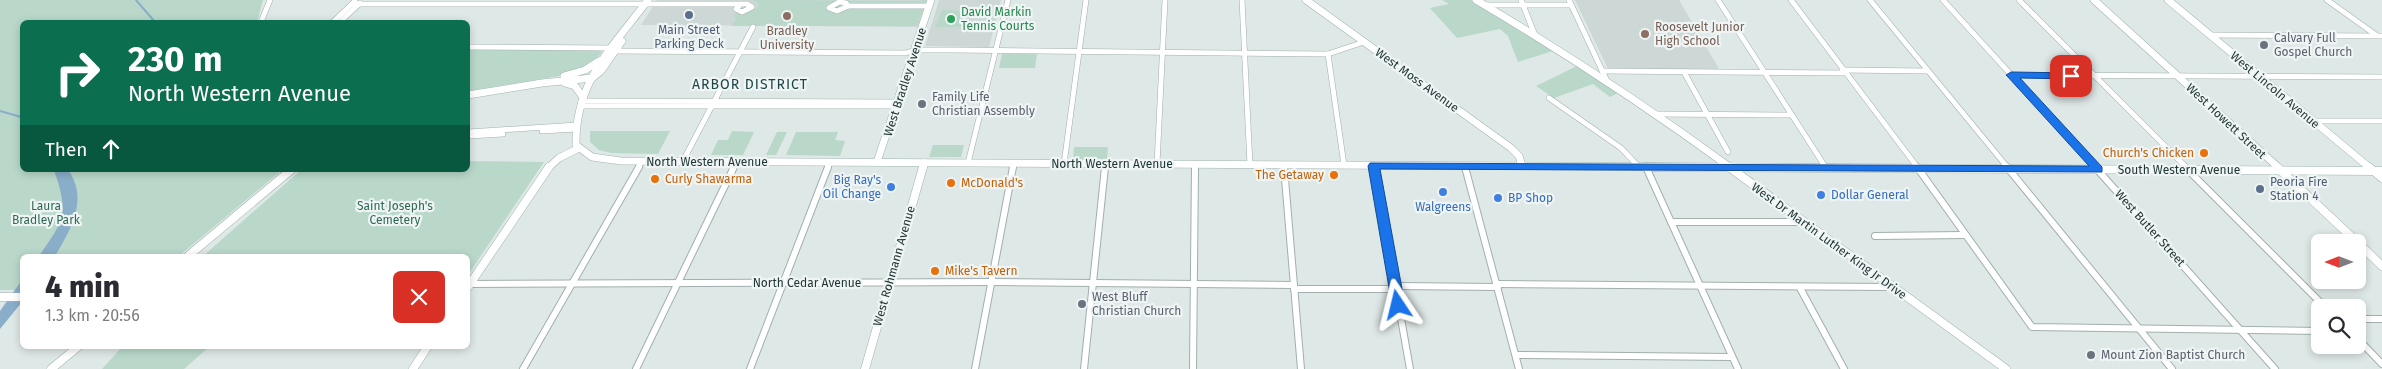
<!DOCTYPE html>
<meta charset="utf-8">
<style>
body{margin:0;font-family:"Fira Sans",sans-serif;background:#f7f7f7;color:#2b2b33;height:100vh;display:flex;flex-direction:column;font-size:19px;white-space:nowrap}
*{box-sizing:border-box;margin:0}
p{font-size:16px;color:#7c7c81}
.icon{flex:none;width:28px;height:28px;fill:none;stroke:currentColor;stroke-width:2;stroke-linecap:round;stroke-linejoin:round}
.map{position:relative;flex:1;overflow:hidden}
.sheet{position:absolute;left:20px;top:254px;width:450px;height:95px;display:flex;flex-direction:column;background:#fff;border-radius:8px;box-shadow:0 2px 8px #0003}
.sheet>*{flex:none}
.guide{position:absolute;left:20px;top:20px;width:450px;height:152px;border-radius:8px;box-shadow:0 2px 8px #0003;background:#0b6e4f;color:#fff;overflow:hidden}
.needle{width:32px;rotate:270deg}
.tools{position:absolute;left:2311px;top:234px;display:grid;gap:10px}
.tools a{display:grid;place-items:center;width:55px;height:55px;border-radius:8px;background:#fff;box-shadow:0 2px 8px #0003;font-size:25px}
.pin{position:absolute;display:grid;place-items:center;width:42px;height:42px;color:#fff;margin:-21px;border-radius:10px;box-shadow:0 2px 8px #0006}
.me{position:absolute;width:55px;margin:-28px;rotate:350deg;stroke-linejoin:round;filter:drop-shadow(0 0 4px #0008)}
.turn{display:flex;align-items:center;gap:18px;height:105px;padding:0 25px;font-size:22px}
.turn .icon{width:65px;height:65px;stroke-width:2.5}
.turn b{display:block;font-size:35px;line-height:42px}
.then{display:flex;align-items:center;height:48px;padding:0 25px;background:#0003;gap:10px;font-size:19px}
.round{display:grid;place-items:center;flex:none;width:52px;height:52px;border-radius:8px;background:#f7f7f7}
.headline{display:flex;align-items:center;justify-content:space-between;height:85px;padding:0 25px}
h1{font-size:30px;font-weight:800;line-height:38px}
.map>svg:first-child{display:block}
</style>
<div class="map">
<svg width="2382" height="369" viewBox="0 0 2382 369">
<rect width="100%" height="100%" fill="#dee8e6"/>
<g fill="#cdd8d6">
<path d="M 657,0 L 931,0 L 923,27 L 641,25 Z"/>
<path d="M 939,0 L 1001,0 L 989,47 L 925,46 Z"/>
<path d="M 1575,0 L 1679,0 L 1719,69 L 1608,69 Z"/>
</g>
<g fill="#b9d8ca">
<path d="M 0,0 L 263,0 L 257,22 L 22,22 L 22,170 L 282,170 L 179,256 L 22,256 L 22,290 L 0,290 Z"/>
<path d="M 752,0 L 917,1 L 927,0 L 917,26 L 732,26 L 737,17 L 734,17 L 736,12 L 750,12 L 758,8 L 758,3 Z"/>
<path d="M 1442,0 L 1473,0 L 1553,51 L 1518,62 L 1508,36 L 1500,29 L 1457,38 L 1430,8 L 1449,4 Z"/>
<path d="M 942,10 L 966,11 L 961,27 L 935,27 Z"/>
<path d="M 468,49 L 599,50 L 602,52 L 595,61 L 571,74 L 468,91 Z"/>
<path d="M 1002,54 L 1037,54 L 1035,68 L 999,68 Z"/>
<path d="M 1577,66 L 1618,93 L 1610,97 L 1593,84 L 1554,98 L 1536,86 Z"/>
<path d="M 590,131 L 670,131 L 658,154 L 611,153 L 599,150 L 590,142 Z"/>
<path d="M 732,131 L 754,132 L 743,155 L 711,155 L 718,140 L 728,140 Z"/>
<path d="M 777,132 L 787,132 L 776,155 L 766,155 Z"/>
<path d="M 796,132 L 838,132 L 835,140 L 845,141 L 840,156 L 786,155 Z"/>
<path d="M 933,145 L 964,145 L 961,157 L 929,157 Z"/>
<path d="M 1074,147 L 1108,147 L 1107,159 L 1073,159 Z"/>
<path d="M 468,161 L 544,162 L 468,275 L 468,256 L 203,256 L 301,170 L 468,170 Z"/>
<path d="M 123,346 L 210,346 L 184,369 L 102,369 Z"/>
</g>
<g fill="#8aaec9">
<path d="M 54,170 L 68,170 C 89,198 71,230 55,256 L 39,256 C 65,219 69,214 54,170 Z"/>
<path d="M 22,280 L 22,302 L 0,329 L 0,311 Z"/>
</g>
<g fill="none" stroke-linecap="round" stroke-linejoin="round">
<g stroke="#8aaec9" stroke-width="2">
<path d="M 136,0 L 155,22"/>
<path d="M 0,111 L 21,117"/>
<path d="M 21,117 L 22,123"/>
</g>
<g stroke="#a2afae" stroke-width="6">
<g id="street-far1">
<path d="M 1242,0 L 1250,165"/>
<path d="M 1521,0 L 1535,35"/>
<path d="M 1569,0 L 1607,81"/>
<path d="M 1718,0 L 1826,168"/>
<path d="M 1791,0 L 1918,168"/>
<path d="M 1870,0 L 2008,168"/>
<path d="M 1943,0 L 2096,168"/>
<path d="M 2019,0 L 2187,168"/>
<path d="M 2327,0 L 2376,35"/>
<path d="M 839,2 L 846,3 L 848,6 L 837,11 L 829,8 Z"/>
<path d="M 353,4 L 747,4 L 752,7 L 742,12 L 736,9 L 739,6"/>
<path d="M 1484,5 L 1571,5"/>
<path d="M 848,6 L 929,6"/>
<path d="M 261,22 L 270,0"/>
<path d="M 333,22 L 355,1"/>
<path d="M 340,22 L 360,3"/>
<path d="M 2209,35 L 2382,36"/>
<path d="M 468,47 L 610,48"/>
<path d="M 615,51 L 906,53 L 915,50 L 956,50 L 1328,54 L 1364,42"/>
<path d="M 1328,54 L 1344,165"/>
<path d="M 1842,70 L 1928,71"/>
<path d="M 1602,71 L 1844,73"/>
<path d="M 1684,72 L 1728,152"/>
<path d="M 2011,75 L 2382,77"/>
<path d="M 1549,98 L 1621,148 L 1638,166"/>
<path d="M 581,101 L 899,102"/>
<path d="M 580,106 L 897,106"/>
<path d="M 1657,114 L 1792,115"/>
<path d="M 2312,121 L 2382,121"/>
<path d="M 542,131 L 576,129"/>
<path d="M 468,132 L 577,125"/>
<path d="M 468,136 L 503,134"/>
<path d="M 683,161 L 753,27"/>
<path d="M 968,163 L 1008,0"/>
<path d="M 1064,164 L 1086,0"/>
<path d="M 1157,164 L 1165,0"/>
<path d="M 1284,165 L 1284,168"/>
<path d="M 1374,165 L 1375,168"/>
<path d="M 1465,166 L 1466,168"/>
<path d="M 1646,166 L 1647,168"/>
<path d="M 638,168 L 642,161"/>
<path d="M 733,168 L 736,162"/>
<path d="M 828,168 L 830,162"/>
<path d="M 1013,168 L 1014,164"/>
<path d="M 1105,168 L 1105,164"/>
<path d="M 1195,168 L 1195,164"/>
</g>
</g>
<g stroke="#a2afae" stroke-width="8">
<g id="street">
<path d="M 1284,167 L 1301,369"/>
<path d="M 1374,167 L 1410,369"/>
<path d="M 1465,167 L 1519,369"/>
<path d="M 1646,167 L 1738,369"/>
<path d="M 1917,167 L 2032,327 L 2320,331"/>
<path d="M 2007,167 L 2172,369"/>
<path d="M 2095,167 L 2275,369"/>
<path d="M 2185,167 L 2326,308"/>
<path d="M 1671,222 L 1803,222"/>
<path d="M 1875,236 L 1965,235"/>
<path d="M 470,284 L 992,282 L 1294,285"/>
<path d="M 1497,284 L 1891,287"/>
<path d="M 1395,286 L 1498,287"/>
<path d="M 1800,288 L 1844,369"/>
<path d="M 1294,289 L 1396,289"/>
<path d="M 2358,319 L 2382,319"/>
<path d="M 2358,339 L 2382,364"/>
<path d="M 1516,355 L 1732,357"/>
<path d="M 523,369 L 639,167"/>
<path d="M 636,369 L 734,167"/>
<path d="M 750,369 L 828,167"/>
<path d="M 975,369 L 1013,167"/>
<path d="M 1084,369 L 1105,167"/>
<path d="M 1193,369 L 1195,167"/>
</g>
</g>
<g stroke="#9fb3b1" stroke-width="8">
<g id="secondary-far1">
<path d="M 648,0 C 612,48 575,81 576,145 L 592,157 L 621,161 L 1864,168"/>
<path d="M 1306,0 L 1511,148 L 1519,156 L 1522,166"/>
<path d="M 1476,0 C 1564,52 1649,108 1731,168"/>
<path d="M 2094,0 L 2279,168"/>
<path d="M 2168,0 L 2370,168"/>
<path d="M 564,76 L 585,70 L 599,61"/>
<path d="M 592,78 L 601,71 L 622,41"/>
<path d="M 565,83 L 575,86 L 582,96"/>
<path d="M 468,95 L 542,83 L 592,78"/>
<path d="M 877,162 L 931,0"/>
<path d="M 548,168 L 559,158 L 579,148"/>
<path d="M 923,168 L 924,163"/>
</g>
</g>
<g stroke="#9fb3b1" stroke-width="9">
<g id="secondary">
<path d="M 1645,167 L 2382,171"/>
<path d="M 1729,167 L 2006,369"/>
<path d="M 2277,167 L 2357,242"/>
<path d="M 2369,167 L 2382,178"/>
<path d="M 2358,243 L 2382,266"/>
<path d="M 188,256 L 291,170"/>
<path d="M 468,287 L 549,167"/>
<path d="M 0,297 L 22,297"/>
<path d="M 51,369 L 79,346"/>
<path d="M 413,369 L 428,346"/>
<path d="M 865,369 L 923,167"/>
</g>
</g>
<use href="#street-far1" stroke="#fff" stroke-width="5"/>
<use href="#street" stroke="#fff" stroke-width="6"/>
<use href="#secondary-far1" stroke="#fff" stroke-width="7"/>
<use href="#secondary" stroke="#fff" stroke-width="8"/>
</g>
<path fill="#1a73e8" stroke="#114b97" d="M 2011,72 L 2075,73 L 2076,76 L 2071,79 L 2020,78 L 2102,167 L 2102,172 L 1380,169 L 1405,305 L 1398,310 L 1392,305 L 1368,166 L 1370,163 L 2089,166 L 2008,77 L 2006,75 Z"/>
<g fill="#5c6f8a" stroke="#eef5f4" stroke-width="2">
<circle cx="689" cy="15" r="5"/>
<circle cx="2260" cy="189" r="5"/>
</g>
<g fill="#8d6e63" stroke="#eef5f4" stroke-width="2">
<circle cx="787" cy="16" r="5"/>
<circle cx="1645" cy="34" r="5"/>
</g>
<circle fill="#2e9e5b" stroke="#eef5f4" stroke-width="2" cx="951" cy="19" r="5"/>
<g fill="#6b7280" stroke="#eef5f4" stroke-width="2">
<circle cx="2264" cy="45" r="5"/>
<circle cx="922" cy="104" r="5"/>
<circle cx="1082" cy="304" r="5"/>
<circle cx="2091" cy="355" r="5"/>
</g>
<g fill="#e8710a" stroke="#eef5f4" stroke-width="2">
<circle cx="2204" cy="153" r="5"/>
<circle cx="1334" cy="175" r="5"/>
<circle cx="655" cy="179" r="5"/>
<circle cx="951" cy="183" r="5"/>
<circle cx="935" cy="271" r="5"/>
</g>
<g fill="#3f7fe0" stroke="#eef5f4" stroke-width="2">
<circle cx="891" cy="187" r="5"/>
<circle cx="1443" cy="192" r="5"/>
<circle cx="1821" cy="195" r="5"/>
<circle cx="1498" cy="198" r="5"/>
</g>
<g text-anchor="middle" dominant-baseline="central" stroke-width="4.5" stroke-linejoin="round" paint-order="stroke">
<g font-size="12" fill="#27864d" stroke="#eef5f4" text-anchor="start">
<text x="961" y="12">David Markin<tspan x="961" dy="14">Tennis Courts</tspan></text>
</g>
<g font-size="12" fill="#785e54" stroke="#eef5f4" text-anchor="start">
<text x="1655" y="27">Roosevelt Junior<tspan x="1655" dy="14">High School</tspan></text>
<text x="787" y="31" text-anchor="middle">Bradley<tspan x="787" dy="14">University</tspan></text>
</g>
<g font-size="12" fill="#4e5e75" stroke="#eef5f4">
<text x="689" y="30">Main Street<tspan x="689" dy="14">Parking Deck</tspan></text>
<text x="2270" y="182" text-anchor="start">Peoria Fire<tspan x="2270" dy="14">Station 4</tspan></text>
</g>
<g font-size="12" fill="#5b616d" stroke="#eef5f4" text-anchor="start">
<text x="2274" y="38">Calvary Full<tspan x="2274" dy="14">Gospel Church</tspan></text>
<text x="932" y="97">Family Life<tspan x="932" dy="14">Christian Assembly</tspan></text>
<text x="1092" y="297">West Bluff<tspan x="1092" dy="14">Christian Church</tspan></text>
<text x="2101" y="355">Mount Zion Baptist Church</text>
</g>
<g font-size="12" fill="#213636" stroke="#eef5f4">
<text transform="translate(1417 80) rotate(36)">West Moss Avenue</text>
<text transform="translate(905 82) rotate(-72)">West Bradley Avenue</text>
<text transform="translate(2275 90) rotate(40)">West Lincoln Avenue</text>
<text transform="translate(2226 121) rotate(43)">West Howett Street</text>
<text x="707" y="162">North Western Avenue</text>
<text x="1112" y="164">North Western Avenue</text>
<text x="2179" y="170">South Western Avenue</text>
<text transform="translate(2150 228) rotate(48)">West Butler Street</text>
<text transform="translate(1829 241) rotate(36)">West Dr Martin Luther King Jr Drive</text>
<text transform="translate(894 266) rotate(-74)">West Rohmann Avenue</text>
<text x="807" y="283">North Cedar Avenue</text>
</g>
<g font-size="12" fill="#c56008" stroke="#eef5f4" text-anchor="start">
<text x="2194" y="153" text-anchor="end">Church's Chicken</text>
<text x="1324" y="175" text-anchor="end">The Getaway</text>
<text x="665" y="179">Curly Shawarma</text>
<text x="961" y="183">McDonald's</text>
<text x="945" y="271">Mike's Tavern</text>
</g>
<g font-size="12" fill="#366cbe" stroke="#eef5f4" text-anchor="start">
<text x="881" y="180" text-anchor="end">Big Ray's<tspan x="881" dy="14">Oil Change</tspan></text>
<text x="1831" y="195">Dollar General</text>
<text x="1508" y="198">BP Shop</text>
<text x="1443" y="207" text-anchor="middle">Walgreens</text>
</g>
<g font-size="12" fill="#2f6955" stroke="#eef5f4">
<text x="46" y="206">Laura<tspan x="46" dy="14">Bradley Park</tspan></text>
<text x="395" y="206">Saint Joseph's<tspan x="395" dy="14">Cemetery</tspan></text>
</g>
<g font-size="14" letter-spacing="1" fill="#1f4546" stroke="#eef5f4">
<text x="750" y="84">ARBOR DISTRICT</text>
</g>
</g>
</svg>
<div class="tools">
<a><svg class="needle" viewBox="-14 -14 28 28"><path d="M0-13l5 13h-10z" fill="#e53935"/><path d="M0 13l5-13h-10z" fill="#7c7c81"/></svg></a>
<a><svg class="icon" aria-label="search" viewBox="0 0 24 24"><circle cx="10" cy="10" r="6"/><path d="M15 15l6 6"/></svg></a>
</div>
<div class="pin" style="left:2071px;top:76px;background:#d93025"><svg class="icon" aria-label="arrive" viewBox="0 0 24 24"><path d="M6 21V4h12l-3 4 3 4H6"/></svg></div>
<svg class="me" style="left:1398px;top:305px" viewBox="-20 -20 40 40"><path d="M0-17L14 15 0 8-14 15z" fill="#1a73e8" stroke="#fff" stroke-width="4"/></svg>
<div class="guide">
<div class="turn"><svg class="icon" aria-label="right" viewBox="0 0 24 24"><path d="M7 20v-9h11M14 6l5 5-5 5"/></svg><div><b>230 m</b>North Western Avenue</div></div>
<div class="then">Then<svg class="icon" aria-label="ahead" viewBox="0 0 24 24"><path d="M12 20V5M6 11l6-6 6 6"/></svg></div>
</div>
<section class="sheet">
<div class="headline"><div><h1>4 min</h1><p>1.3 km · 20:56</p></div><a class="round" style="background:#d93025;color:#fff"><svg class="icon" aria-label="close" viewBox="0 0 24 24"><path d="M6 6l12 12M18 6L6 18"/></svg></a></div>
</section>
</div>
